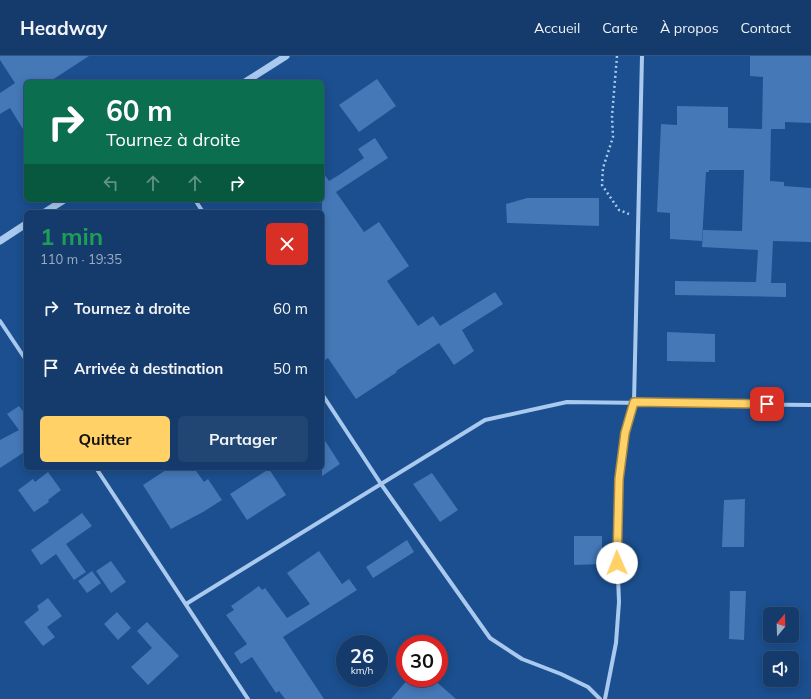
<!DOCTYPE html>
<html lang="fr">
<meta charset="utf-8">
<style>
body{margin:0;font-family:Mulish,sans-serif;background:#214673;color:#f1f3f6;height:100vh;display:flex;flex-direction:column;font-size:15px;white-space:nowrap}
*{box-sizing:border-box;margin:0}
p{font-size:13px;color:#9dadc1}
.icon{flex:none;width:22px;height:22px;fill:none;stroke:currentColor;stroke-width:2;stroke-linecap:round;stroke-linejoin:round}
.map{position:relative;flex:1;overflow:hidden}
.side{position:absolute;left:24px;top:154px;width:300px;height:260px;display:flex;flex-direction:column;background:#143b6b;border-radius:6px;box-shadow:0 2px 10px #0003,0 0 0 1px #33557e}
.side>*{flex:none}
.hud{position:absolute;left:24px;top:24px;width:300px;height:122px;border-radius:6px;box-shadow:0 2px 10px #0003,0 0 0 1px #33557e;background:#0b6e4f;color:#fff;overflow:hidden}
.needle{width:26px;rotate:19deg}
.tools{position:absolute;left:763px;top:551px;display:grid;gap:8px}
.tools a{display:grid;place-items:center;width:36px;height:36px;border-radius:6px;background:#143b6b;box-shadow:0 2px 10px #0003,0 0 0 1px #33557e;font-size:20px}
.speed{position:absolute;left:336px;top:579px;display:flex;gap:8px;font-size:20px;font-weight:700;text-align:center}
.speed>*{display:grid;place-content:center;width:52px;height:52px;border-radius:50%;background:#143b6b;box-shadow:0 2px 10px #0003,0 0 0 1px #33557e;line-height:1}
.speed small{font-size:10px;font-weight:400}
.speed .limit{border:6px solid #d22;background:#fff;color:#111}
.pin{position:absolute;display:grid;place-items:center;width:34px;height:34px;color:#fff;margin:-17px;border-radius:8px;box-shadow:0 2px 6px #0006}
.me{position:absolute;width:44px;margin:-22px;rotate:359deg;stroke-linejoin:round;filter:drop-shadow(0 0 3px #0008)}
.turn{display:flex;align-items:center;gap:14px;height:84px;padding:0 16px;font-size:18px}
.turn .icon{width:52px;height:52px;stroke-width:2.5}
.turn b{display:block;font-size:28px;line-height:34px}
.lanes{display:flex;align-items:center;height:38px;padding:0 16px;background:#0003;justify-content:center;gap:20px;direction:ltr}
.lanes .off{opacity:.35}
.round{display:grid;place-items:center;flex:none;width:42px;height:42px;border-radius:6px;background:#214673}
.overview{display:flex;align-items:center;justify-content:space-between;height:68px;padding:0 16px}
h1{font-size:24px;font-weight:700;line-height:30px;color:#1e9e55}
.primary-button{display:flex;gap:8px;margin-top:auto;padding:8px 16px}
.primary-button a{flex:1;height:46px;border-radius:6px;background:#ffd166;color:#111;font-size:16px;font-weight:700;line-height:46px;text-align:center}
.primary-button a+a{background:#214673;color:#f1f3f6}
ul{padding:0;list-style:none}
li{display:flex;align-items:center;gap:12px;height:60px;padding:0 16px}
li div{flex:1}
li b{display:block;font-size:15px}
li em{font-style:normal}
header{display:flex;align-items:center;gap:24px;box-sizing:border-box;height:56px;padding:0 20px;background:#143b6b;border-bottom:1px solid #33557e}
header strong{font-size:19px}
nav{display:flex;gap:22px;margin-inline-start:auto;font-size:14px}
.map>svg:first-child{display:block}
</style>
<header>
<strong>Headway</strong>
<nav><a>Accueil</a><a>Carte</a><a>À propos</a><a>Contact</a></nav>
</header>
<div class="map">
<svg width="811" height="643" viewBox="0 0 811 643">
<rect width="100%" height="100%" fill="#1b4f8f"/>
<g fill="#4478b7">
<path d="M 0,0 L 89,0 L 49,26 L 26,26 L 26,78 L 10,52 L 0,58 L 0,37 L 15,27 L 0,4 Z"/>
<path d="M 750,0 L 811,0 L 811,67 L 785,66 L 785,73 L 771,73 L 770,125 L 784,126 L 784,130 L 811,132 L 811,186 L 773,185 L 771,227 L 786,227 L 786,241 L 675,239 L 675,225 L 756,226 L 758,194 L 702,191 L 703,174 L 742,175 L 744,114 L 709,114 L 709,116 L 706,116 L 702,185 L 670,183 L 670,157 L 657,156 L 661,68 L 677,69 L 677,50 L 728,51 L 728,72 L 762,73 L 763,21 L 750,20 Z"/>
<path d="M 377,23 L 396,50 L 359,76 L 339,49 Z"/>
<path d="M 375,82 L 388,102 L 336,136 L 364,176 L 379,166 L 409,210 L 387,225 L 418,270 L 433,260 L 440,270 L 495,236 L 503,248 L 462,274 L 474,295 L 454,309 L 439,287 L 396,315 L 397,316 L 356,343 L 328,302 L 322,306 L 322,145 L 320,147 L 318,144 L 322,144 L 322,115 L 329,125 L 339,119 L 364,102 L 358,93 Z"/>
<path d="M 527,142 L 599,142 L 599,170 L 507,167 L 506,148 Z"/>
<path d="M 667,276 L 715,278 L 715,306 L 667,305 Z"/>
<path d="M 19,350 L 26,359 L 26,395 L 0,412 L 0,384 L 19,374 L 7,358 Z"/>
<path d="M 322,380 L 340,408 L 322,420 Z"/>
<path d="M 169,412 L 194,412 L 204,426 L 208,423 L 222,444 L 203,456 L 171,473 L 143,429 Z"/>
<path d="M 269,413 L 286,439 L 247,464 L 230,438 Z"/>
<path d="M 48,416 L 61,434 L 48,444 L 49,446 L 34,456 L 18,434 L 33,423 L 35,426 Z"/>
<path d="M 432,417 L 458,454 L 440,466 L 413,428 Z"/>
<path d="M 745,443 L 744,491 L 722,491 L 724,444 Z"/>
<path d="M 82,457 L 92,470 L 66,488 L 86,516 L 74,524 L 56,498 L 41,509 L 31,494 Z"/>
<path d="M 574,480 L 602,480 L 602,508 L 574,509 Z"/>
<path d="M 407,484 L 414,496 L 373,522 L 366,511 Z"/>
<path d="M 319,495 L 342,528 L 349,523 L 357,534 L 283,581 L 324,643 L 285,643 L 279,635 L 276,637 L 252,601 L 241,608 L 234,597 L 247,588 L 226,559 L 234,554 L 231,550 L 259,530 L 262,534 L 265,532 L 287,562 L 310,548 L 287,517 Z"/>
<path d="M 111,505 L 126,526 L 111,537 L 96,515 Z"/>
<path d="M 92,515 L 101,527 L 87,537 L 78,525 Z"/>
<path d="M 730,535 L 746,535 L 744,584 L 729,583 Z"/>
<path d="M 48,542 L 62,560 L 47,571 L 55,581 L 43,590 L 24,566 L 39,554 L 37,550 Z"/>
<path d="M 117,556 L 131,572 L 118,584 L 104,568 Z"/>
<path d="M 147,566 L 179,600 L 148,629 L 131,611 L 152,592 L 137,575 Z"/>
<path d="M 409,622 L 432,622 L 456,643 L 391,643 Z"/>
</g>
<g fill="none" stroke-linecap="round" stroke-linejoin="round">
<path stroke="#a9c9ee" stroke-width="2.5" stroke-dasharray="2 3" stroke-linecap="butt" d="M 617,0 L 612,60 L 613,81 L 603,112 L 602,129 L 619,154 L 629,158"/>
<g stroke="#a9c9ee" stroke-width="4">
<path d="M 195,144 L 203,156"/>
<path d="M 0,265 L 26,304"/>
<path d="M 322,338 L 381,428 L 490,582 L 522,603 L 561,618 L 588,631 L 600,643"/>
<path d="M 96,412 L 248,643"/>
<path d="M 186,548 L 485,364 L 567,346 L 811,349"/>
<path d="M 605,643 L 616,587 L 619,546 L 617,494 L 619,423 L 625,377 L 634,346 L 642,0"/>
</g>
<g stroke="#a9c9ee" stroke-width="7">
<path d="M 245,26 L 286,0"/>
<path d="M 45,156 L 64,144"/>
<path d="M 0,185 L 26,168"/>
</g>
</g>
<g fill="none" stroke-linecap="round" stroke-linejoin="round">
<g stroke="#a68842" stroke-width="10">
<path id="route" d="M 617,507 L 619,423 L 625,377 L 634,346 L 767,348"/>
</g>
<use href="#route" stroke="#ffd166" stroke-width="7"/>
</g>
</svg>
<div class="tools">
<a><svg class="needle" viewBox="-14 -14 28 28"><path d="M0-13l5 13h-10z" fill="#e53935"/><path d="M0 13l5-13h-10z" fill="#9dadc1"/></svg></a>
<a><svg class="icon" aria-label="sound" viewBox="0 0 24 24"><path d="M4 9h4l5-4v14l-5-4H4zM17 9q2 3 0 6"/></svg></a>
</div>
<div class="speed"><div>26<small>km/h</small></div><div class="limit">30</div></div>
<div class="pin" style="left:767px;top:348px;background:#d93025"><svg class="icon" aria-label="arrive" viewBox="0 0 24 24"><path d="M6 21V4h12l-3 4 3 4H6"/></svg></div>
<svg class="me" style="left:617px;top:507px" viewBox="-20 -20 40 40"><circle r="19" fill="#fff"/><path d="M0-13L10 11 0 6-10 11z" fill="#ffd166"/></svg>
<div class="hud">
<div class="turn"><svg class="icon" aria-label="right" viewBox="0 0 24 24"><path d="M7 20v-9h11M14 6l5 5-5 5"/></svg><div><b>60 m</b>Tournez à droite</div></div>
<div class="lanes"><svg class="icon off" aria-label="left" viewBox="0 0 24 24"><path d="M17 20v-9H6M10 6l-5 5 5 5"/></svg><svg class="icon off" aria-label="ahead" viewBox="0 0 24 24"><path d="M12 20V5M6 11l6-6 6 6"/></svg><svg class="icon off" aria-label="ahead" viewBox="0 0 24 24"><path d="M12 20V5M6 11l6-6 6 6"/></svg><svg class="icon" aria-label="right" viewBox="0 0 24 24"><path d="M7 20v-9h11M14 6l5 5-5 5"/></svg></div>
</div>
<section class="side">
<div class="overview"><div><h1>1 min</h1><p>110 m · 19:35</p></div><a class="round" style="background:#d93025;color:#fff"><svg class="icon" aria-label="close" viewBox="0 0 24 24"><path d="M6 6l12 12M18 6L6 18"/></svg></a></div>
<ul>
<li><svg class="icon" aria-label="right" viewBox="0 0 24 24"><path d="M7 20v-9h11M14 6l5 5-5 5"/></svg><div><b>Tournez à droite</b></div><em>60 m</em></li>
<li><svg class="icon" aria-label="arrive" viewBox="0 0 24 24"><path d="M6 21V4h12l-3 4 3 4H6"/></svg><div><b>Arrivée à destination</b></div><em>50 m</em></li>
</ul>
<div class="primary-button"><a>Quitter</a><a>Partager</a></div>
</section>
</div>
